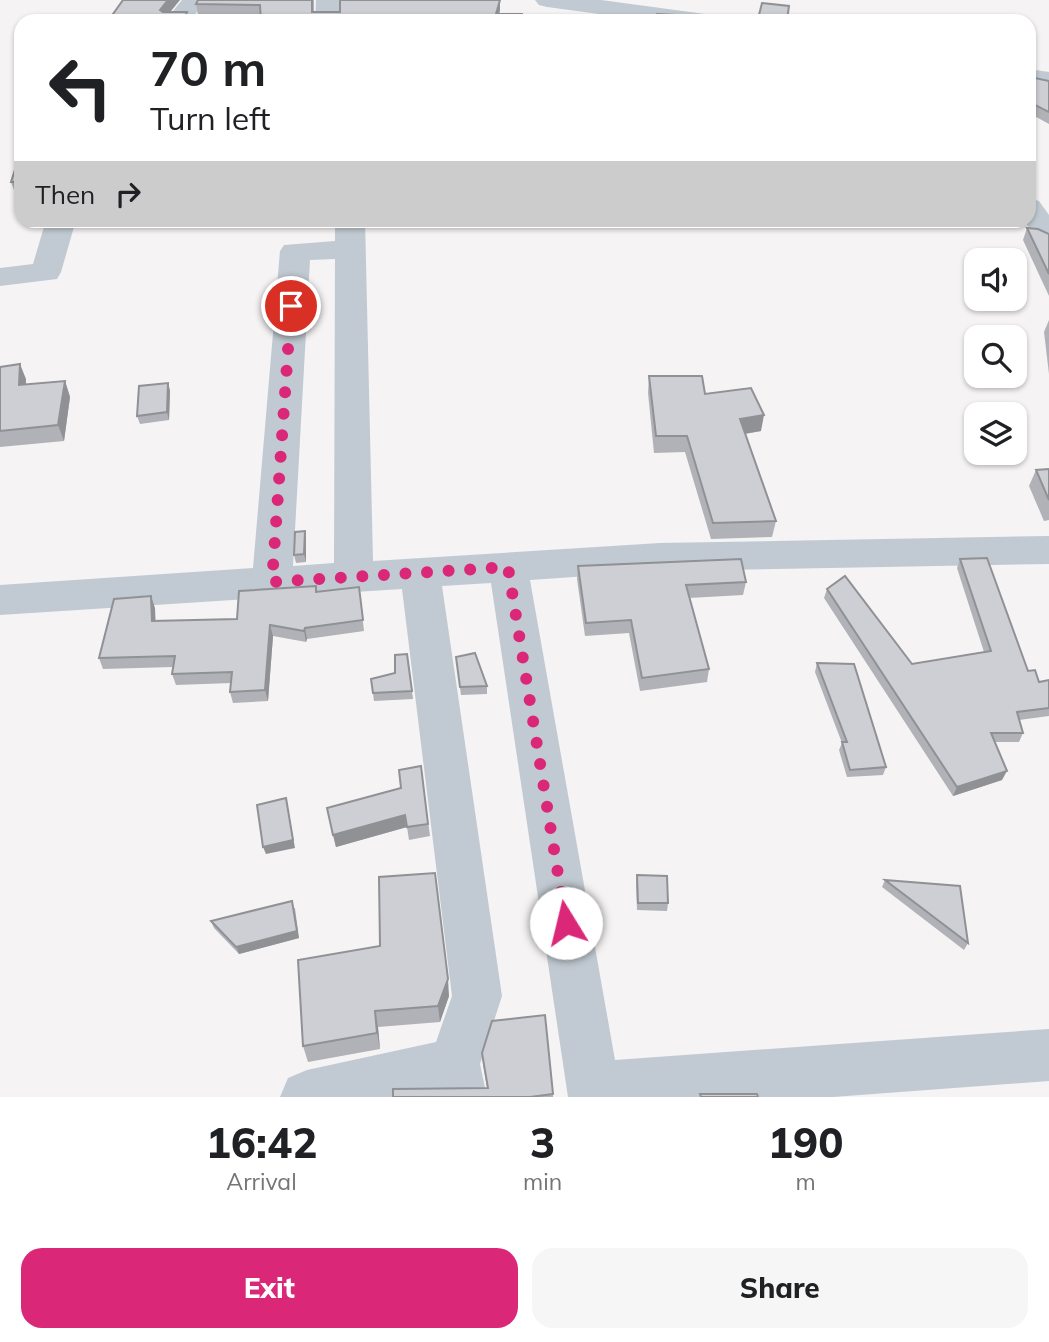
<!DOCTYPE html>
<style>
body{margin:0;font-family:Mulish,sans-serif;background:#f6f6f6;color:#202124;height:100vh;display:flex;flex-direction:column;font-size:26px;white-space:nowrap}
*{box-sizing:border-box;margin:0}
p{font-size:23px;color:#757577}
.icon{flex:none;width:38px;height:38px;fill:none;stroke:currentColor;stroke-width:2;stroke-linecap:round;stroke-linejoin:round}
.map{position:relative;height:1097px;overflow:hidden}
.panel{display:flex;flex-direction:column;background:#fff;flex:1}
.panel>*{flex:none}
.top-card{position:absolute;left:14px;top:14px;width:1022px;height:214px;border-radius:21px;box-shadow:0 2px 5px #0004;background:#fff;color:#202124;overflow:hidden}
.tools{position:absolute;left:964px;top:248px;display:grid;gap:14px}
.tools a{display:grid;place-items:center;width:63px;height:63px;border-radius:14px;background:#fff;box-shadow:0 2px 5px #0004;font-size:35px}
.pin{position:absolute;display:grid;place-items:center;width:60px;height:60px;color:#fff;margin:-30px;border:4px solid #fff;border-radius:50%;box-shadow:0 2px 7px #0007}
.me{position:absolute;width:77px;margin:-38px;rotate:351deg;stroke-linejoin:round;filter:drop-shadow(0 0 5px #0008)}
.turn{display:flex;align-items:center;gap:24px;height:147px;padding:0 21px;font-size:32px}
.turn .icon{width:91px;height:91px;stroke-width:2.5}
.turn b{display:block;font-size:49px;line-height:60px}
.then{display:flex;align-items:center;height:66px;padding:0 21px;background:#0003;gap:14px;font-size:26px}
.eta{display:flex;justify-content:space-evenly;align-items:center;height:119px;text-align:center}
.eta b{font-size:42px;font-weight:800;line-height:49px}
.action{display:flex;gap:14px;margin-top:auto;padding:14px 21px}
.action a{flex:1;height:80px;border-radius:21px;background:#db2777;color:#fff;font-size:28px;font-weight:800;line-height:80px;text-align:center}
.action a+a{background:#f6f6f6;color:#202124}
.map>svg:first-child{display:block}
</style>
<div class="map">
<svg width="1049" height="1097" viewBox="0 0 1049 1097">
<rect width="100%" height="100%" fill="#f5f3f3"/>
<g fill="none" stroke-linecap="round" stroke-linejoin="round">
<g fill="#c1cad2" fill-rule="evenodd">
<path d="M 182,0 L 206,0 L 190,21 L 165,21 Z"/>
<path d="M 316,0 L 340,0 L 339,21 L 315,21 Z"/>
<path d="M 535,0 L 601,0 L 705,14 L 714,16 L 717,21 L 651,21 L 547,7 L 539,5 Z"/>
<path d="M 1029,69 L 1049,72 L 1049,88 L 1029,85 Z"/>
<path d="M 1029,198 L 1039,201 L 1049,215 L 1049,245 L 1038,242 L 1024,220 L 1029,220 Z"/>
<path d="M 46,220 L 76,220 L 61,272 L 57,279 L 0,286 L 0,268 L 33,264 Z"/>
<path d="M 335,220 L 365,220 L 373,561 L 660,543 L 1049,536 L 1049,564 L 660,571 L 530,580 L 615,1060 L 1049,1029 L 1049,1081 L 833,1097 L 568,1097 L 491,583 L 442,586 L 502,996 L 480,1064 L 487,1097 L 280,1097 L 288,1078 L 307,1070 L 436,1042 L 452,996 L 402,589 L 0,615 L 0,585 L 253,568 L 280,251 L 284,245 L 335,241 ZM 335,259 L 334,563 L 293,566 L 310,260 Z"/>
</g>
</g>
<g fill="#b0b2b7">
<path d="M 314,0 L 314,12 L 500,10 L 499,14 L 522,21 L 261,21 L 260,16 L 198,15 L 196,4 Z"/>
<path d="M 1029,57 L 1030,77 L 1049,81 L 1049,124 L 1029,113 Z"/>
<path d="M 21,151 L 21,198 L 17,198 L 11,182 Z"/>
<path d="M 1027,228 L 1049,234 L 1049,296 L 1023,240 Z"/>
<path d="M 1049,320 L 1049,374 L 1044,332 Z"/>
<path d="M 0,367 L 26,379 L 26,385 L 65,381 L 70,397 L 64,441 L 0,447 Z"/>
<path d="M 649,376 L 705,394 L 761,431 L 745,434 L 776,521 L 772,537 L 711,539 L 685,452 L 654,453 L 648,393 Z"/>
<path d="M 168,383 L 170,391 L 169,420 L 140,424 L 137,416 Z"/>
<path d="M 1049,469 L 1049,520 L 1044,521 L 1029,486 L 1036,470 Z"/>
<path d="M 305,531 L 306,540 L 306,562 L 296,563 L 294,555 Z"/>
<path d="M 960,559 L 1028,671 L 1039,682 L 1049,680 L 1049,716 L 1019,720 L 1023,733 L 1019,742 L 995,742 L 1002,780 L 953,796 L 824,598 L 827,589 L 912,664 L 984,652 L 957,568 Z"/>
<path d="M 578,566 L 746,582 L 743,595 L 689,598 L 709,669 L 707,682 L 640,691 L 629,633 L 585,636 L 577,579 Z"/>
<path d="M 359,587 L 364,631 L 307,639 L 306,642 L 273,636 L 268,701 L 233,703 L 230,692 L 231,683 L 176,685 L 172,674 L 173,667 L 103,669 L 99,658 L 155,608 L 155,621 L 237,619 L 317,592 Z"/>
<path d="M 407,654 L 413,699 L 374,701 L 371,679 L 395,673 Z"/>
<path d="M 456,657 L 487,686 L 487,694 L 461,695 Z"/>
<path d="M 817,663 L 886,767 L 883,775 L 847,777 L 839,750 L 842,743 L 815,672 Z"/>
<path d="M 421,766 L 430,836 L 409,840 L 407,827 L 336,847 L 327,808 L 401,788 Z"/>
<path d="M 637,875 L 668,903 L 667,911 L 637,910 L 636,883 Z"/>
<path d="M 885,880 L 968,943 L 964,950 L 882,887 Z"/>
<path d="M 295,908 L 299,938 L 239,954 L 214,928 L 211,921 Z"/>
<path d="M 298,960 L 449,996 L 440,1022 L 378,1027 L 380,1049 L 308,1062 L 303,1046 Z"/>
<path d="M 482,1053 L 553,1094 L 553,1097 L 393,1097 L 487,1088 L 483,1064 Z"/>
</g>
<g fill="#909195">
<path d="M 168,0 L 180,0 L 163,21 L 160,10 Z"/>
<path d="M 500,0 L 500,10 L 497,21 L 496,14 Z"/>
<path d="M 187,12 L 189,21 L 183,21 Z"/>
<path d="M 20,364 L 26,379 L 25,401 L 19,385 Z"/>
<path d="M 65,381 L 70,397 L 64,441 L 58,425 Z"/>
<path d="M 168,383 L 170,391 L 169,420 L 167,412 Z"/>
<path d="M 764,415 L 761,431 L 737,435 L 740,419 Z"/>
<path d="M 305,531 L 306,540 L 306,562 L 304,554 Z"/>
<path d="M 151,596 L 155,608 L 156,632 L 152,621 Z"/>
<path d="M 270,625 L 273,636 L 268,701 L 265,690 Z"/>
<path d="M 305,628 L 307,639 L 306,642 L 304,631 Z"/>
<path d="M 1007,771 L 1002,780 L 953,796 L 957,787 Z"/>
<path d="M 286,798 L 295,848 L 266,854 L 263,847 Z"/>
<path d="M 405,815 L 407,827 L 336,847 L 333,835 Z"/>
<path d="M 292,901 L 299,938 L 239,954 L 236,947 Z"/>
<path d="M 448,979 L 449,996 L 440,1022 L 438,1006 Z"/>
<path d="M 375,1011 L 378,1027 L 380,1049 L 377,1033 Z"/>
</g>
<g fill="#cdcfd5" stroke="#909195" stroke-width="2">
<path d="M 123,0 L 168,0 L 160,10 L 163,12 L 187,12 L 183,21 L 108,21 Z"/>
<path d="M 198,0 L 312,0 L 312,12 L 340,12 L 340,0 L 500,0 L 496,14 L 522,14 L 522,21 L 429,21 L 369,18 L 329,21 L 261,21 L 260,5 L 196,4 Z"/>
<path d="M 762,3 L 789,6 L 787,21 L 656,21 L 657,14 L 758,19 Z"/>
<path d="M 1029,57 L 1030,58 L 1030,77 L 1049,81 L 1049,112 L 1029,102 Z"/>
<path d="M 21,151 L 21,182 L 11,182 Z"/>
<path d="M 1027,228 L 1038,229 L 1049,234 L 1049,274 Z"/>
<path d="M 20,364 L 19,385 L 65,381 L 58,425 L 0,431 L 0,367 Z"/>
<path d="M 649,376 L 702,376 L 705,394 L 751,388 L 764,415 L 740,419 L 776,521 L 713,523 L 687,436 L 656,436 Z"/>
<path d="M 168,383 L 167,412 L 137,416 L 139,386 Z"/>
<path d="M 1049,469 L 1049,500 L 1036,470 Z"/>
<path d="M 305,531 L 304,554 L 294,555 L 295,532 Z"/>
<path d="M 987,558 L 1028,671 L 1035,670 L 1039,682 L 1049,680 L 1049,708 L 1017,712 L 1023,733 L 991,733 L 1007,771 L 957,787 L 827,589 L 845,576 L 912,664 L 991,651 L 960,559 Z"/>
<path d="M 741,559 L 746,582 L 686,585 L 709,669 L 642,678 L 631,620 L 586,623 L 578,566 Z"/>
<path d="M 316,586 L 316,592 L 359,587 L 363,620 L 305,628 L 304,631 L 270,625 L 265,690 L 230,692 L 232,672 L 172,674 L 175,656 L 99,658 L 114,599 L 151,596 L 152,621 L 237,619 L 239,591 Z"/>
<path d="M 475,653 L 487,686 L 460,687 L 456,657 Z"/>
<path d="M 407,654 L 412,691 L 373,693 L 371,679 L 395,673 L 395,655 Z"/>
<path d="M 817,663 L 854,664 L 886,767 L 850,770 L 842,742 L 847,742 Z"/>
<path d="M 421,766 L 428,824 L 407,827 L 405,815 L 333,835 L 327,808 L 401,788 L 399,770 Z"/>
<path d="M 286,798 L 293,840 L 263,847 L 257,805 Z"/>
<path d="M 435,873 L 448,979 L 438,1006 L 375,1011 L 377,1033 L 303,1046 L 298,960 L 380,946 L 379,877 Z"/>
<path d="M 637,875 L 667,876 L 668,903 L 638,903 Z"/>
<path d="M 885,880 L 960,886 L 968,943 Z"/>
<path d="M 292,901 L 297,931 L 236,947 L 211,921 Z"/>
<path d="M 545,1015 L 553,1094 L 530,1097 L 393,1097 L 393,1089 L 488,1088 L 482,1053 L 492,1021 Z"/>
<path d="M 700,1094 L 757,1094 L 758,1097 L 701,1097 Z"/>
</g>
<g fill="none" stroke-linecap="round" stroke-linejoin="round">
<path stroke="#db2777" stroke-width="12" stroke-dasharray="0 21.6" d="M 291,306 L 272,582 L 508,567 L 566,923"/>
</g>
</svg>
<div class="tools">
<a><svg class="icon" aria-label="sound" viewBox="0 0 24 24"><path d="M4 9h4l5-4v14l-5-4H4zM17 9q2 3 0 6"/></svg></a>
<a><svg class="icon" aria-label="search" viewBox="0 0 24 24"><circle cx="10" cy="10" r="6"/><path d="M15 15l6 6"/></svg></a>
<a><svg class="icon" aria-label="layers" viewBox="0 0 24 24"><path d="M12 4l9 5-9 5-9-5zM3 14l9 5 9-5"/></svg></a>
</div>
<div class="pin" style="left:291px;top:306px;background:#d93025"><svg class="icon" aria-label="arrive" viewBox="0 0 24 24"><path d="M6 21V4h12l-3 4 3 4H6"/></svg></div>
<svg class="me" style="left:566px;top:923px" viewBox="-20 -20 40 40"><circle r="19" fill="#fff"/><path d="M0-13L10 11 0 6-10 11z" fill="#db2777"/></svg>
<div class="top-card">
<div class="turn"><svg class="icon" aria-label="left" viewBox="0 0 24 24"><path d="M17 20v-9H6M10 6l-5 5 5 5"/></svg><div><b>70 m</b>Turn left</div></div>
<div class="then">Then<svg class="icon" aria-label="right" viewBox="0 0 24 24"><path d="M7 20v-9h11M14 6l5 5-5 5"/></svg></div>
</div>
</div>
<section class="panel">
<div class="eta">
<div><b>16:42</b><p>Arrival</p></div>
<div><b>3</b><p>min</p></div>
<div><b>190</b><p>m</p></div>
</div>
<div class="action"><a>Exit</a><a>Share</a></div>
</section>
